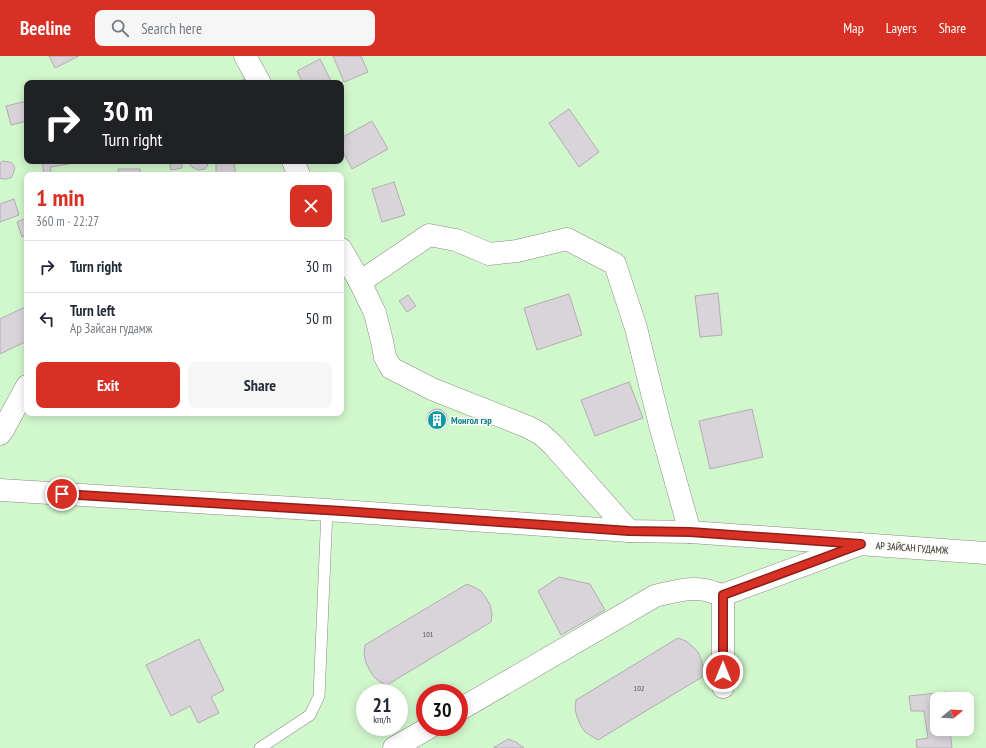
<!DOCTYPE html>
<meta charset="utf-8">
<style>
body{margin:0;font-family:"PT Sans Narrow",sans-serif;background:#f6f6f7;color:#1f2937;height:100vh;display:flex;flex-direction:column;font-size:15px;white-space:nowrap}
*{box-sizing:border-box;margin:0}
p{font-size:13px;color:#747a83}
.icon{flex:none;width:22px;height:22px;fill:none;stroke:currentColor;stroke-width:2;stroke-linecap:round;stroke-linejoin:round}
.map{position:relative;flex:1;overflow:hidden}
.side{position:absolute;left:24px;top:116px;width:320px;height:244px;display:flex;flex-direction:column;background:#fff;border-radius:8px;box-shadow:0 2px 10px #0003}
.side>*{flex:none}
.hud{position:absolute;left:24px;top:24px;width:320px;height:84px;border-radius:8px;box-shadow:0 2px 10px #0003;background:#202124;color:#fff;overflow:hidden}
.needle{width:26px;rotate:72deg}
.tools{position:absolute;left:930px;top:636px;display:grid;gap:8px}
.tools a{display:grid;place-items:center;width:44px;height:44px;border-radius:8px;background:#fff;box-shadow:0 2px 10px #0003;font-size:20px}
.speed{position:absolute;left:356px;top:628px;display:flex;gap:8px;font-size:20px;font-weight:700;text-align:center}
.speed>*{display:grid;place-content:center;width:52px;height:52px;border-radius:50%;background:#fff;box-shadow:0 2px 10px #0003;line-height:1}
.speed small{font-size:10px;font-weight:400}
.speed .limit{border:6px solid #d22;background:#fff;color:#111}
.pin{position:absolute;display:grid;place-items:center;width:34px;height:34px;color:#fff;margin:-17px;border:2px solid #fff;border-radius:50%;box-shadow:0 1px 4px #0007}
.me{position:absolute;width:44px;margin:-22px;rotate:0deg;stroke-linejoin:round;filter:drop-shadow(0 0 3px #0008)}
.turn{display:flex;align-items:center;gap:14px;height:84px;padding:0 12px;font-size:18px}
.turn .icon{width:52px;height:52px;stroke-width:2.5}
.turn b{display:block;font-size:28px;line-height:34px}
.round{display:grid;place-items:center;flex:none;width:42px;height:42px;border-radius:8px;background:#f6f6f7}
.headline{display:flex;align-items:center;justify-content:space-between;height:68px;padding:0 12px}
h1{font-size:24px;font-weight:700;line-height:30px;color:#d93025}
.action{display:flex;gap:8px;margin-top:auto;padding:8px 12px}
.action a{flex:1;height:46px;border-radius:8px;background:#d93025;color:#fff;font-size:16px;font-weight:700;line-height:46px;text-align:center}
.action a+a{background:#f6f6f7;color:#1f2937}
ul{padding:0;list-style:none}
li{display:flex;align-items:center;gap:12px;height:52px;padding:0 12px;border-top:1px solid #e0e1e3}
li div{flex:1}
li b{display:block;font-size:15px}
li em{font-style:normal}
header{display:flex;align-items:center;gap:24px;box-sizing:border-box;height:56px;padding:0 20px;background:#d93025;color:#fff}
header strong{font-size:19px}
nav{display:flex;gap:22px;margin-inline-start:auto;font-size:14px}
.search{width:280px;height:36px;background:#f6f6f7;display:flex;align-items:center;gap:10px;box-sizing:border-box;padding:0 14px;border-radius:8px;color:#747a83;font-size:15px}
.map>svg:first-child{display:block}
</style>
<header>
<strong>Beeline</strong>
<div class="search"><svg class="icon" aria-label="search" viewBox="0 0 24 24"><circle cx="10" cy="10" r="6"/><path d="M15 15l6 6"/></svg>Search here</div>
<nav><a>Map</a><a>Layers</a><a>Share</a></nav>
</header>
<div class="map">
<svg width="986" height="692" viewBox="0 0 986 692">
<rect width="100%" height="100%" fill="#fcfaf4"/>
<path fill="#d1f7cc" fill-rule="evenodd" d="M 0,0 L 986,0 L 986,692 L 0,692 ZM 27,27 L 341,27 L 341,105 L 27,105 ZM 27,119 L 341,119 L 341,357 L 27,357 ZM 365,637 L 399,637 L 399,671 L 365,671 ZM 425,637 L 459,637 L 459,671 L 425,671 ZM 937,643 L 967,643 L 967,673 L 937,673 Z"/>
<g fill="#d8d4d9" stroke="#b2aeb2">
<path d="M 49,0 L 79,0 L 55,12 Z"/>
<path d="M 333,0 L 361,0 L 368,16 L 344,26 Z"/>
<path d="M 320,3 L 332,27 L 303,27 L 297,15 Z"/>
<path d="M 254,21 L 256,27 L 231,27 Z"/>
<path d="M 27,45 L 27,65 L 11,69 L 6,50 Z"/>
<path d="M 569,53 L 599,96 L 579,111 L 549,67 Z"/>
<path d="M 372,65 L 388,93 L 352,113 L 341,92 L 341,82 Z"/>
<path d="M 3,105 L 9,106 L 12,107 L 15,112 L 12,121 L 7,123 L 3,123 L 0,122 L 0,107 Z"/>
<path d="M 42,105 L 74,105 L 74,107 L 50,111 L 52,119 L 44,119 Z"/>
<path d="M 169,105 L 181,105 L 182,112 L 171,114 Z"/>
<path d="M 189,105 L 210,105 L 207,110 L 205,113 L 198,114 L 192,111 L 190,109 Z"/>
<path d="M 216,107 L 234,107 L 236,119 L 216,119 Z"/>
<path d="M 118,113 L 140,113 L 141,119 L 119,119 Z"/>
<path d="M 394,126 L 405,159 L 382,166 L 372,133 Z"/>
<path d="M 14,143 L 19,159 L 0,166 L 0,148 Z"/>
<path d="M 27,162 L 27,179 L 22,181 L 17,166 Z"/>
<path d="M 718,237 L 722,279 L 700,281 L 695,240 Z"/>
<path d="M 569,238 L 582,279 L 537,294 L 524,252 Z"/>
<path d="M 408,239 L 416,250 L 407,256 L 399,245 Z"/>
<path d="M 27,250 L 27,285 L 0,298 L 0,263 Z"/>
<path d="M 629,326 L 643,362 L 595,380 L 581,344 Z"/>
<circle cx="437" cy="363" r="10"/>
<path d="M 752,353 L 763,401 L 710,413 L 699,365 Z"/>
<path d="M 559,521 L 590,528 L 605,554 L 561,579 L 538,535 Z"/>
<path d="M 467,528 L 474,531 L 481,535 L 486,542 L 490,549 L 492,558 L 491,566 L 387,629 L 380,626 L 374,621 L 370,615 L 366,607 L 364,598 L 365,589 Z"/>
<path d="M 678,582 L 686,585 L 692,590 L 698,596 L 701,603 L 703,612 L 702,621 L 598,684 L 585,676 L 581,670 L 577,661 L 575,653 L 576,644 Z"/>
<path d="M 199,583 L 224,634 L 211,641 L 219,657 L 198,667 L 190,650 L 171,660 L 146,609 Z"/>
<path d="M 946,636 L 947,643 L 937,643 L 937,673 L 950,673 L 952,692 L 917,692 L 916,684 L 928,682 L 924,655 L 911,655 L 909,640 Z"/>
<path d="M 508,683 L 516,686 L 524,692 L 493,692 Z"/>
</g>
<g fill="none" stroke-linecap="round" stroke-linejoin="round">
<g stroke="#8c8a85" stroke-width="12">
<path id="lane" d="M 260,692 L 310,659 L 319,640 L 327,454"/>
</g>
<g stroke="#8c8a85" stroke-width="23">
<g id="street">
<path d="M 245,0 L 260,27"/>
<path d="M 293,105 L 299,119"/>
<path d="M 341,193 L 360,226 L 375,257 L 382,285 L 385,301 L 391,312 L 432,333 L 528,371 L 541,378 L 553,389 L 629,475"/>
<path d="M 360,226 L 429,179 L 456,184 L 489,198 L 517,195 L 567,183 L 615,208 L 636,272 L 661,373 L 690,476"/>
<path d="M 0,378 L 3,374 L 27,330"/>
<path d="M 723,631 L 723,539 L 861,488"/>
<path d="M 459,654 L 655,540 C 671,536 688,531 705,534 C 711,535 717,538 723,539"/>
<path d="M 394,692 L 430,671"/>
</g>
</g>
<g stroke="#8c8a85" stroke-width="23">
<path id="secondary" d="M 0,434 L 327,454 L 629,475 L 690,476 L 986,497"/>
</g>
<use href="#lane" stroke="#fff" stroke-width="11"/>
<use href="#street" stroke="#fff" stroke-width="22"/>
<use href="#secondary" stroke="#fff" stroke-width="22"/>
</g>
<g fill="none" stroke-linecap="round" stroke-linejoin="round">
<g stroke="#8d1f18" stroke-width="10">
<path id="route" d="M 62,438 L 342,455 L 629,475 L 690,476 L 861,488 L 723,539 L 723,616"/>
</g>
<use href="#route" stroke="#d93025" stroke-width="7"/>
</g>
<defs>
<g id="building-disc" transform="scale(1)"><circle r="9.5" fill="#0f9aa8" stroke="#fcfaf4"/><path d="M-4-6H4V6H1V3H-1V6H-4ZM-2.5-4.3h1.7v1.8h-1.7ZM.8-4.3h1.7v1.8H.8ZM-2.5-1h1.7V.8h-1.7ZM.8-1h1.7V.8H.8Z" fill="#fff"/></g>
</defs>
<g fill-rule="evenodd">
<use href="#building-disc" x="437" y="364"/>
</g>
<g text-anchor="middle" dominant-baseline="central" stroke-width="3" stroke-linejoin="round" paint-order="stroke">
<g font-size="8" fill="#565454">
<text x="428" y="578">101</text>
<text x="639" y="632">102</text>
</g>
<g font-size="10" font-weight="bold" fill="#0d838f" stroke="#fcfaf4" text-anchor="start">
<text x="451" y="364">Монгол гэр</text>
</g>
<g font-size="10" fill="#2b2a28" stroke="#fcfaf4">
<text transform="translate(912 492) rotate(4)">АР ЗАЙСАН ГУДАМЖ</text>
</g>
</g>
</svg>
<div class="tools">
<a><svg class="needle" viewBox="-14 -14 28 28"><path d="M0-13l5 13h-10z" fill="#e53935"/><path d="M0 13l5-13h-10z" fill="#747a83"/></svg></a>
</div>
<div class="speed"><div>21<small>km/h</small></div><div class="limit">30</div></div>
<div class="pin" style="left:62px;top:438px;background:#d93025"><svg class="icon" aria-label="arrive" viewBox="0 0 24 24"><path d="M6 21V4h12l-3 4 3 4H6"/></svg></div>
<svg class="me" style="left:723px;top:616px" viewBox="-20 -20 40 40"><circle r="17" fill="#d93025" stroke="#fff" stroke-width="3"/><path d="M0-11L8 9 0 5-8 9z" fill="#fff"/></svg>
<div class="hud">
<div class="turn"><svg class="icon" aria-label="right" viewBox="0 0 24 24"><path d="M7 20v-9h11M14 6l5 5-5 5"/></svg><div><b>30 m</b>Turn right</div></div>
</div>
<section class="side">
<div class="headline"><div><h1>1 min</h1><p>360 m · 22:27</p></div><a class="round" style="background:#d93025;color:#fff"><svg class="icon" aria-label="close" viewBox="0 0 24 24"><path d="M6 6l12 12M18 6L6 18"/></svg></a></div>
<ul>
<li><svg class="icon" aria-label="right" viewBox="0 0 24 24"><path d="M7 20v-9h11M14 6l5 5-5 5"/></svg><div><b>Turn right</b></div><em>30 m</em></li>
<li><svg class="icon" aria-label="left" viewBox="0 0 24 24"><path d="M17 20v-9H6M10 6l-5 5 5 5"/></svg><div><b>Turn left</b><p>Ар Зайсан гудамж</p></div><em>50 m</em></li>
</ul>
<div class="action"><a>Exit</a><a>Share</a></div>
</section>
</div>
